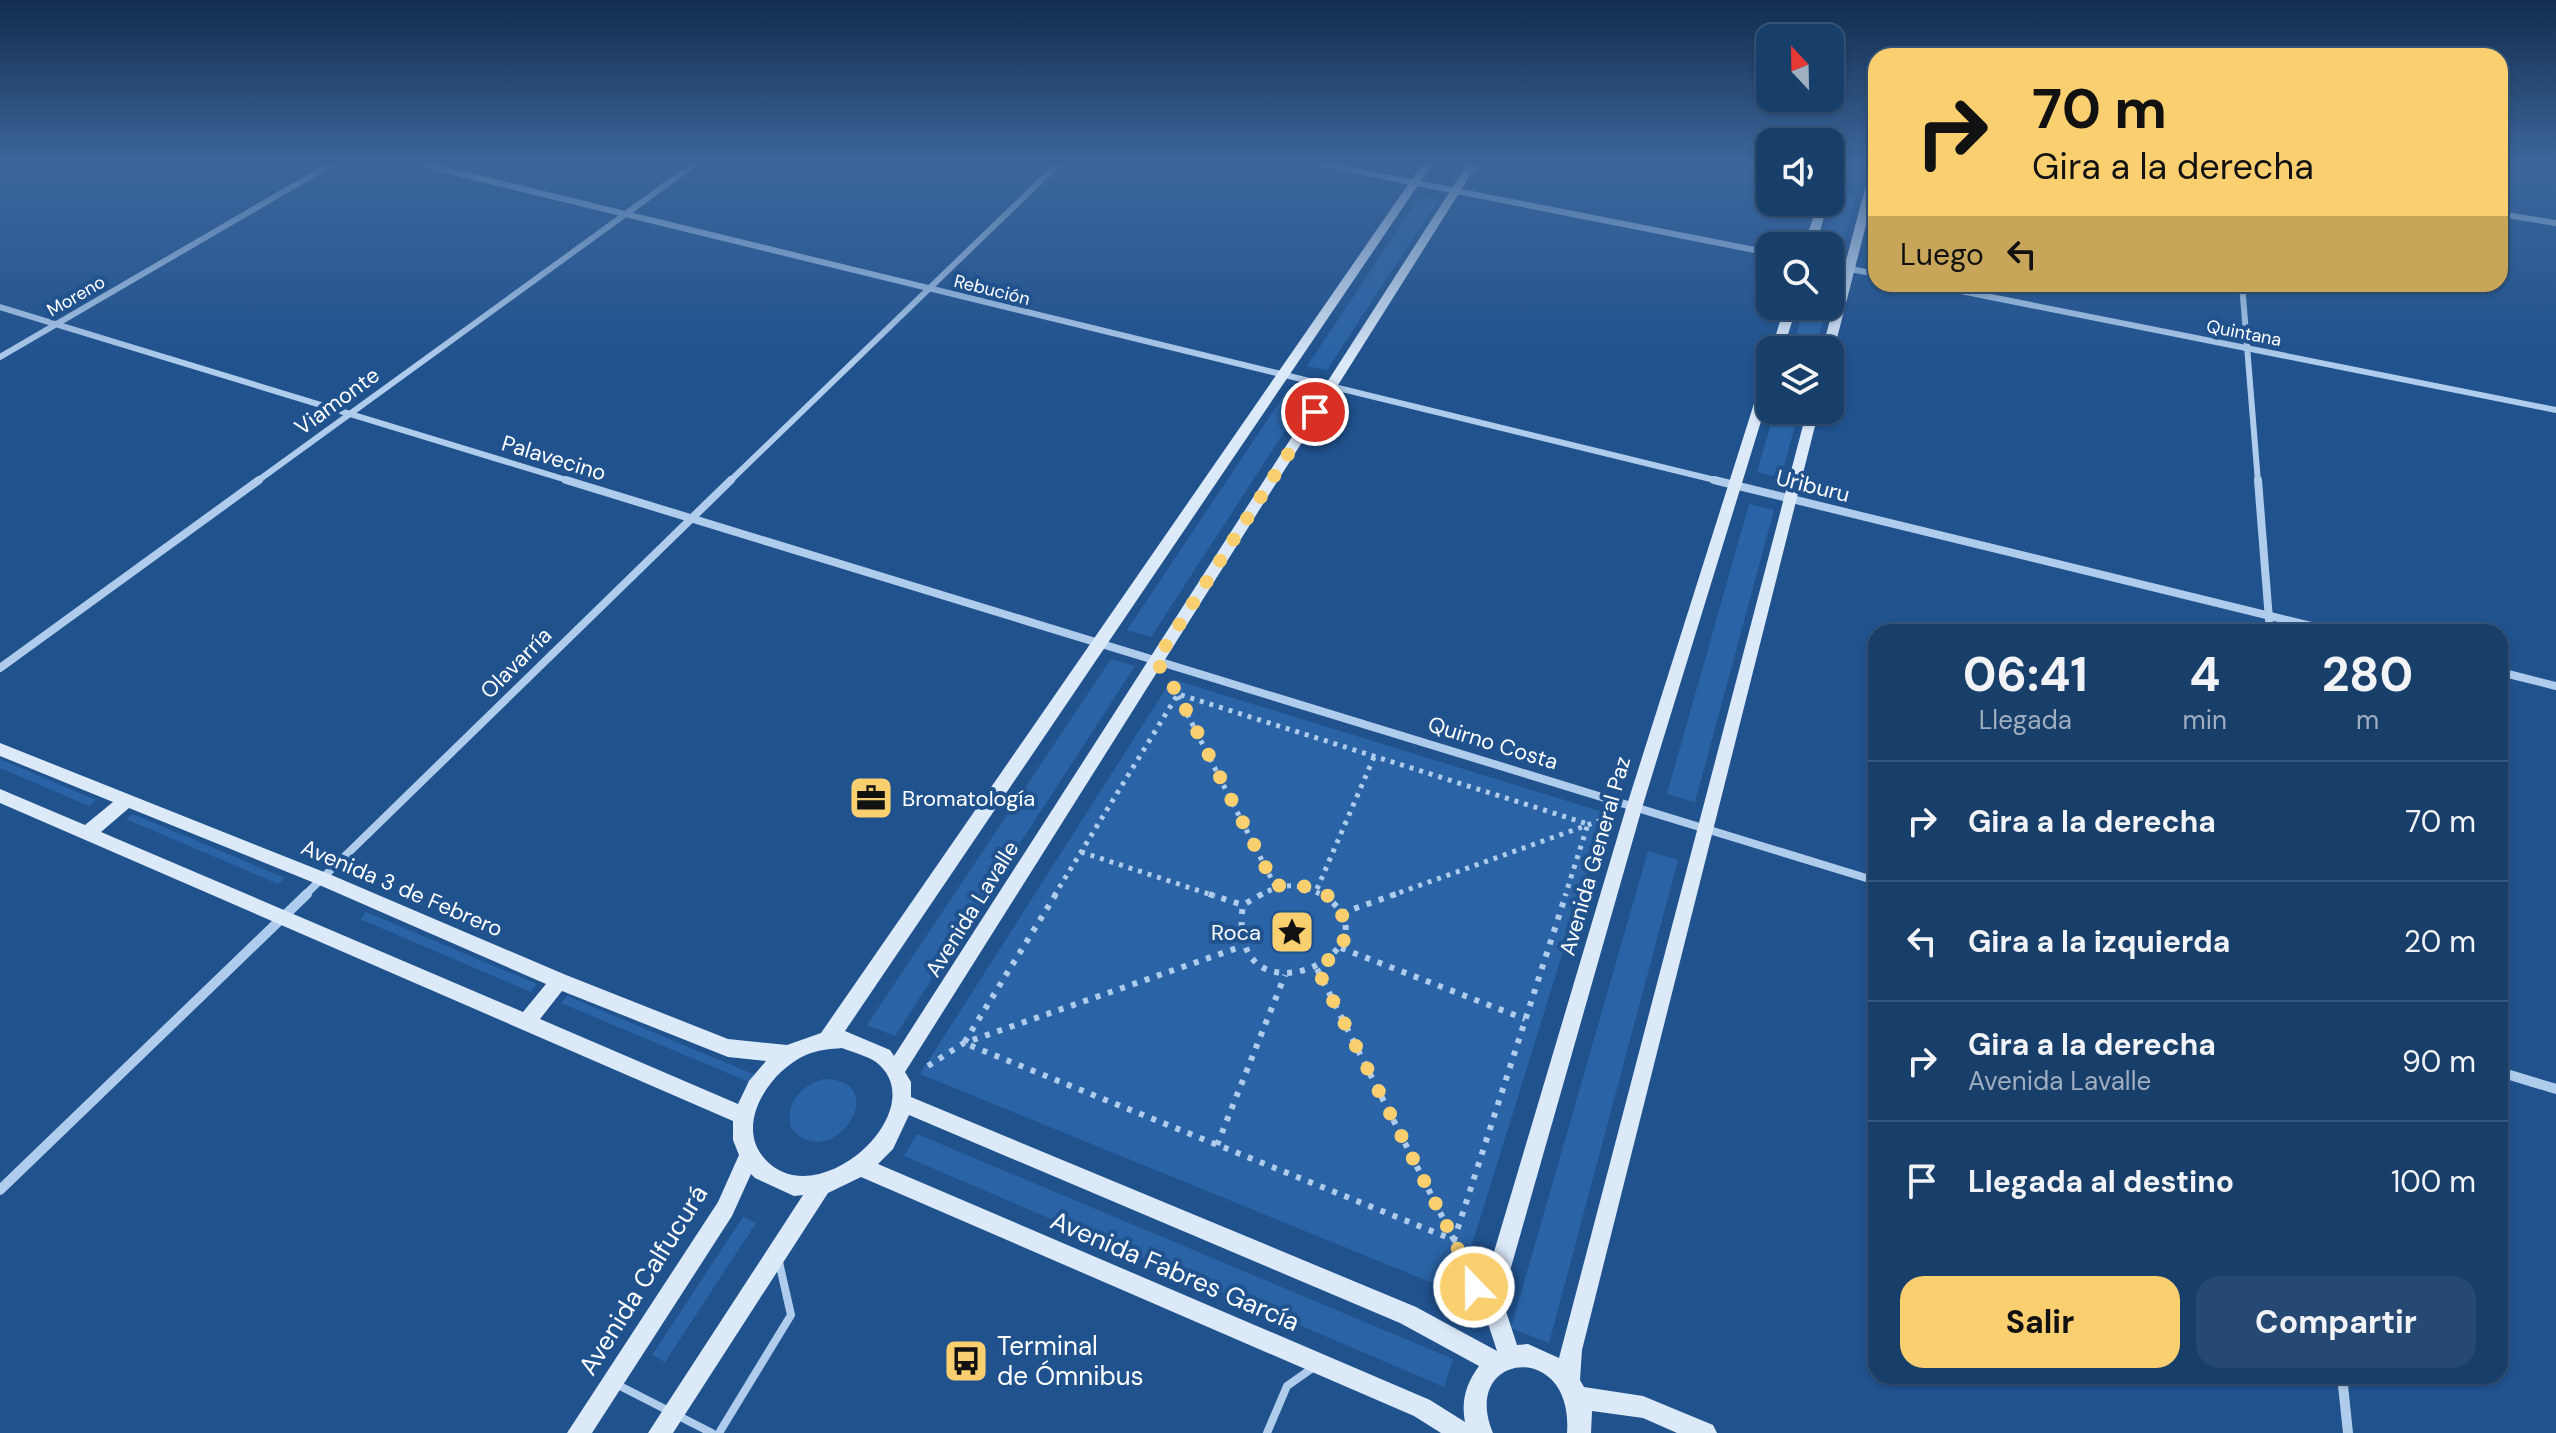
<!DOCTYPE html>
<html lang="es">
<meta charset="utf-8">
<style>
body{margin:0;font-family:"DM Sans",sans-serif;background:#254972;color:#f1f3f6;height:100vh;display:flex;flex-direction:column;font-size:30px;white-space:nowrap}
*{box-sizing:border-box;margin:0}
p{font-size:26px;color:#9faec1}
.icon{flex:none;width:44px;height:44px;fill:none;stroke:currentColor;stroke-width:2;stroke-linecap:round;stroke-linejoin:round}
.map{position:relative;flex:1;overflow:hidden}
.sheet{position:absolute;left:1868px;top:624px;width:640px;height:760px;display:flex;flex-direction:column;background:#183e6a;border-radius:24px;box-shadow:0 2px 6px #0004,0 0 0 2px #36577e}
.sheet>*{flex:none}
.top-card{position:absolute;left:1868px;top:48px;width:640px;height:244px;border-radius:24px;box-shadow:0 2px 6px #0004,0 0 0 2px #36577e;background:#f9cf70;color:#111;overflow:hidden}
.needle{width:52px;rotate:338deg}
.controls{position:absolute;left:1756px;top:24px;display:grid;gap:16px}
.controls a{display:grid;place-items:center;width:88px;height:88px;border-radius:16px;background:#183e6a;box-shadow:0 2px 6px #0004,0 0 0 2px #36577e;font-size:40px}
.pin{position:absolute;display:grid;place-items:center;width:68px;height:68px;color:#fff;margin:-34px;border:4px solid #fff;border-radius:50%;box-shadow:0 2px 8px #0007}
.me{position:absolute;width:88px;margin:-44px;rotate:338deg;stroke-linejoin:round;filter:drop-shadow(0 0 6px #0008)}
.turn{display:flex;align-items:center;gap:28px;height:168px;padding:0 32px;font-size:36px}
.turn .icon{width:104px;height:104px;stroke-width:2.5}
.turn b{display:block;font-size:56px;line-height:68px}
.then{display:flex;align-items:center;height:76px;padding:0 32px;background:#0003;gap:16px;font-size:30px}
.eta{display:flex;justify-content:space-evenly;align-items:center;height:136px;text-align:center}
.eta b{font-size:48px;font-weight:700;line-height:56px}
.cta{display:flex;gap:16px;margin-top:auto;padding:16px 32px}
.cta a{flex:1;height:92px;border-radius:24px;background:#f9cf70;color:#111;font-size:32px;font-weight:700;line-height:92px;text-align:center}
.cta a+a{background:#254972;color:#f1f3f6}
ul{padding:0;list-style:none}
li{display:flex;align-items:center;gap:24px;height:120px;padding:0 32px;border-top:2px solid #36577e}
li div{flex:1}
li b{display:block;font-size:30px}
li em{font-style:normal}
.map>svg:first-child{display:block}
</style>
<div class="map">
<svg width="2556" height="1433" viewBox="0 0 2556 1433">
<rect width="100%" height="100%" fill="#20528e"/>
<g fill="#2a64a6">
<path d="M 1837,193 L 1856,196 L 1840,254 L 1830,252 L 1830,246 L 1821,246 Z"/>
<path d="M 1420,197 L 1438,200 L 1327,370 L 1307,366 Z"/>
<path d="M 1805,306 L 1827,306 L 1815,350 L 1792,350 Z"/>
<path d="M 1288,389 L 1309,394 L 1151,637 L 1127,630 Z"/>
<path d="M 1775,410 L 1799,410 L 1781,478 L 1757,472 Z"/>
<path d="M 1749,504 L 1774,510 L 1695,802 L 1667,794 Z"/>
<path d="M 1111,659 L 1135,666 L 895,1036 L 867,1025 Z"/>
<path d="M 1172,679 L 1606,813 L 1457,1293 L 920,1074 Z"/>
<path d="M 0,760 L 0,759 L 96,800 L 89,806 L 0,768 Z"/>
<path d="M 133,814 L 285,878 L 278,884 L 126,819 Z"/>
<path d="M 1648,851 L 1678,860 L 1549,1343 L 1511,1328 Z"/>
<path d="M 366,912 L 537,984 L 531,992 L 360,919 Z"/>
<path d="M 567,996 L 755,1075 L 749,1082 L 561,1003 Z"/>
<path d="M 824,1079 C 896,1080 831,1177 791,1128 C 785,1103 800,1086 824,1079 Z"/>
<path d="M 917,1134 L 1453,1359 L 1444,1387 L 904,1156 Z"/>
<path d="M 743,1217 L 756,1223 L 665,1362 L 652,1355 Z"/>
</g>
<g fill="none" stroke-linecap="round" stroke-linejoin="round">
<g stroke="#afccec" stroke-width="5" stroke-dasharray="4 6" stroke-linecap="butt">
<path d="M 1178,696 L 1275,886"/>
<path d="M 1081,852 L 1215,896"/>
<path d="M 1317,889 L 1374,757"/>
<path d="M 1054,896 L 1178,694 L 1588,824 L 1565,896"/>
<path d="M 1259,896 C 1284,881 1299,884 1325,896"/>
<path d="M 1390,896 L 1607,818"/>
</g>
<g stroke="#afccec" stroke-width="6" stroke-dasharray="5 8" stroke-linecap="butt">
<path d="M 1056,894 L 964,1043 L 1454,1240 L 1566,894"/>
<path d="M 1209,894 L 1243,905"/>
<path d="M 1262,894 L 1243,905 C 1224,1035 1411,948 1321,894"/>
<path d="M 1342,913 L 1396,894"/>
<path d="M 1341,948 L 1525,1019"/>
<path d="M 1317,969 L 1454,1240 L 1471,1280"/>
<path d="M 928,1066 L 964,1043 L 1243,946"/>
<path d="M 1217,1145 L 1285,975"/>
</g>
<g stroke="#afccec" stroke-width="8">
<path d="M 616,1384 L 712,1433"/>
<path d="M 719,1433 L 791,1315 L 779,1262"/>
<path d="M 1267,1433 L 1287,1386 L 1314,1367"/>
</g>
<g stroke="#afccec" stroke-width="6">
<path d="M 416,163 L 1723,482"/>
<path d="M 1315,163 L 1770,253"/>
<path d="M 2500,214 L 2556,223"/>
<path d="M 1830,265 L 1876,274"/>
<path d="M 1926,284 L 2556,410"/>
<path d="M 2242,284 L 2258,482"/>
<path d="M 0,307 L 573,482"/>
<path d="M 0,357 L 333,163"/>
<path d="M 256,482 L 696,163"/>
<path d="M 729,482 L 1059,163"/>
</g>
<g stroke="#afccec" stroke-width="8">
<path d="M 566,480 L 1876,881"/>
<path d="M 1714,480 L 2336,632"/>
<path d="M 2258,480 L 2270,632"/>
<path d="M 0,668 L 259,480"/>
<path d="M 2500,672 L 2556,686"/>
<path d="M 304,896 L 731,480"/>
</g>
<g stroke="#afccec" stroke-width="10">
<path d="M 2500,1072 L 2556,1089"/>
<path d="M 0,1190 L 307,894"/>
<path d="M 2342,1376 L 2348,1433"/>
</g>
<g fill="#dbe9f9" fill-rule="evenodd">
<path d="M 1423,163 L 1433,163 L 845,1031 L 890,1050 L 894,1056 L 1468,163 L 1478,163 L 905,1072 L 911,1082 L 911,1097 L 1416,1307 L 1497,1351 L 1480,1299 L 1626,808 L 1764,372 L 1770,368 L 1770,392 L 1642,808 L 1502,1299 L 1517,1345 L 1528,1344 L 1559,1358 L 1807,410 L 1819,410 L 1582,1350 L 1580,1380 L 1584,1387 L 1643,1396 L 1713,1425 L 1717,1433 L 1677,1433 L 1643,1418 L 1592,1411 L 1591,1433 L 1567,1433 C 1574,1339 1459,1352 1493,1433 L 1441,1433 L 1414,1416 L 861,1177 L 828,1193 L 673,1433 L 648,1433 L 803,1195 L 794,1196 L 755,1178 L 751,1174 L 732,1216 L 592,1433 L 567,1433 L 718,1202 L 739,1155 L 733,1140 L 733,1121 L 0,803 L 0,789 L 85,825 L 113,802 L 0,756 L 0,743 L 329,874 L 566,975 L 728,1039 L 787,1045 L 821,1033 ZM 129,808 L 317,884 L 546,984 L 523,1012 L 101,832 ZM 562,991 L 728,1057 L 766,1061 L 749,1081 L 738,1104 L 540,1019 ZM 842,1048 C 852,1052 867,1056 876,1062 C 936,1109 817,1219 764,1158 C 734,1123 771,1070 806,1055 C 817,1050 830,1049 842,1048 ZM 909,1115 L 1400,1323 L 1479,1366 C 1466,1384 1461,1400 1465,1422 L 1430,1400 L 878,1164 L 893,1149 Z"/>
<path d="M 1830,163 L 1839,163 L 1835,177 L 1830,180 Z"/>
<path d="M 1872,163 L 1876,163 L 1876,186 L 1834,350 L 1830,353 L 1830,350 L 1822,350 Z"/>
<path d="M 1818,202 L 1828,202 L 1816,246 L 1804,246 Z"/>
<path d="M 1785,306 L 1797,306 L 1783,350 L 1771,350 Z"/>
</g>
</g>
<linearGradient id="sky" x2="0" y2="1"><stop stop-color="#122d4e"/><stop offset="0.45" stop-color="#3c669b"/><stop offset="1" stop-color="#3c669b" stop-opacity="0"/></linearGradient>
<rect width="2556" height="364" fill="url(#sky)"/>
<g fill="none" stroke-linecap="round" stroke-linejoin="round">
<path stroke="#f9cf70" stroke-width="14" stroke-dasharray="0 25.2" d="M 1315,412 L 1156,661 L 1178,694 L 1275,886 C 1304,882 1339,890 1344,923 C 1346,931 1345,941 1340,948 C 1335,956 1324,963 1317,969 L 1454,1240 L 1474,1287"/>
</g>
<defs>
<g id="office-square" transform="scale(2.3)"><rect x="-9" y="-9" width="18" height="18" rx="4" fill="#f9cf70" stroke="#20528e"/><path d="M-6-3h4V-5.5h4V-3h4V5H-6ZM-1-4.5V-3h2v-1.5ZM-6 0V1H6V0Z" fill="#111"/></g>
<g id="sight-square" transform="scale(2.3)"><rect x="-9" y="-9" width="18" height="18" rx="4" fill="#f9cf70" stroke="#20528e"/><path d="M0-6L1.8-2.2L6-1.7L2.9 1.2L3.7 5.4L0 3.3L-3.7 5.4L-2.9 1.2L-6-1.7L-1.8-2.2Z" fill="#111"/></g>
<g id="bus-square" transform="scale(2.3)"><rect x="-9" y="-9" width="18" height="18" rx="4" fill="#f9cf70" stroke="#20528e"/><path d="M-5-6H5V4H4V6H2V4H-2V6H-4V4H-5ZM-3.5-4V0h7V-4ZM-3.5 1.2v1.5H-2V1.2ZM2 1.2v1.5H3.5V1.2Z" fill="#111"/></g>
</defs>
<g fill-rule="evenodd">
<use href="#office-square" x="871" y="798"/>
<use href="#sight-square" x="1292" y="932"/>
<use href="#bus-square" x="966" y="1361"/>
</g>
<g text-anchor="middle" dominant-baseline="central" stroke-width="8" stroke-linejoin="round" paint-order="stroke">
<g font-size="18" fill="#fff" stroke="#20528e">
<text transform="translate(992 290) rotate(14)">Rebución</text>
<text transform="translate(76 296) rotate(-30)">Moreno</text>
<text transform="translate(2244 333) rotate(11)">Quintana</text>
</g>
<g font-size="22" fill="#fff" stroke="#20528e">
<text transform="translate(337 401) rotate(-36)">Viamonte</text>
<text transform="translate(554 458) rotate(17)">Palavecino</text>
<text transform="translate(1813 486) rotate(14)">Uriburu</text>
<text transform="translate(516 663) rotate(-45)">Olavarría</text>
<text transform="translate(1493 743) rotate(17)">Quirno Costa</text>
<text transform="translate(1595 856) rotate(-74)">Avenida General Paz</text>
<text transform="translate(402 888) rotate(23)">Avenida 3 de Febrero</text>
<text transform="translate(972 909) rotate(-58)">Avenida Lavalle</text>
</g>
<g font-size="22" fill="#fff" stroke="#20528e" text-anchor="start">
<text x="902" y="798">Bromatología</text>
<text x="1261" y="932" text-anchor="end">Roca</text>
</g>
<g font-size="26" fill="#fff" stroke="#20528e">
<text transform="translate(1175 1271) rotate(23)">Avenida Fabres García</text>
<text transform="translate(643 1280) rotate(-58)">Avenida Calfucurá</text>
</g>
<g font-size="26" fill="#fff" stroke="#20528e" text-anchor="start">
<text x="997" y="1346">Terminal<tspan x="997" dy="30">de Ómnibus</tspan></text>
</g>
</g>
</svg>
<div class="controls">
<a><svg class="needle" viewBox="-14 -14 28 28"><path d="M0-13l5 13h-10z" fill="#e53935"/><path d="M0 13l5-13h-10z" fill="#9faec1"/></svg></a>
<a><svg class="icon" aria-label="sound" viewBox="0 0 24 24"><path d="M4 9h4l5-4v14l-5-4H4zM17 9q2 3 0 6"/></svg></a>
<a><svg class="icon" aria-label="search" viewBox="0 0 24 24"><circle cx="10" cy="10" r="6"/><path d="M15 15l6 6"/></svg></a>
<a><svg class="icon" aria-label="layers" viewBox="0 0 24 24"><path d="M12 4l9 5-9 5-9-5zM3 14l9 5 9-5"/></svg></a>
</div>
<div class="pin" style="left:1315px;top:412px;background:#d93025"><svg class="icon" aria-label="arrive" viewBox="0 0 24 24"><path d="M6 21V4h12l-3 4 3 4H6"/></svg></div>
<svg class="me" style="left:1474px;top:1287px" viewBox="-20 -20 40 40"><circle r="17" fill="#f9cf70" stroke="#fff" stroke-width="3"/><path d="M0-11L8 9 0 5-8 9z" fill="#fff"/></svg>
<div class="top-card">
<div class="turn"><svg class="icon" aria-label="right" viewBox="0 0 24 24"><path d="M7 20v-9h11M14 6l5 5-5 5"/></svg><div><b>70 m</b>Gira a la derecha</div></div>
<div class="then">Luego<svg class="icon" aria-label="left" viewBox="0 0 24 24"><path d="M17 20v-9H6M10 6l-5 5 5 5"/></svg></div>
</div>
<section class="sheet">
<div class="eta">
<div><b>06:41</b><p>Llegada</p></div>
<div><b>4</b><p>min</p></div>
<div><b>280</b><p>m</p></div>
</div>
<ul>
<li><svg class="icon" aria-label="right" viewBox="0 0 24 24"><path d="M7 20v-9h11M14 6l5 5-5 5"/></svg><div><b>Gira a la derecha</b></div><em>70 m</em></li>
<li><svg class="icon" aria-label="left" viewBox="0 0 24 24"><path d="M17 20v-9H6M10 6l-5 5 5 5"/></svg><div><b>Gira a la izquierda</b></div><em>20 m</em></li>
<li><svg class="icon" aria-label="right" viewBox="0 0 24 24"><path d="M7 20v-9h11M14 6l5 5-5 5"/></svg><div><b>Gira a la derecha</b><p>Avenida Lavalle</p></div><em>90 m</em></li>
<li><svg class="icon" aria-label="arrive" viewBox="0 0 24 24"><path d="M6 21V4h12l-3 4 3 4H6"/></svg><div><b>Llegada al destino</b></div><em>100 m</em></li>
</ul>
<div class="cta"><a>Salir</a><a>Compartir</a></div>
</section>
</div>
